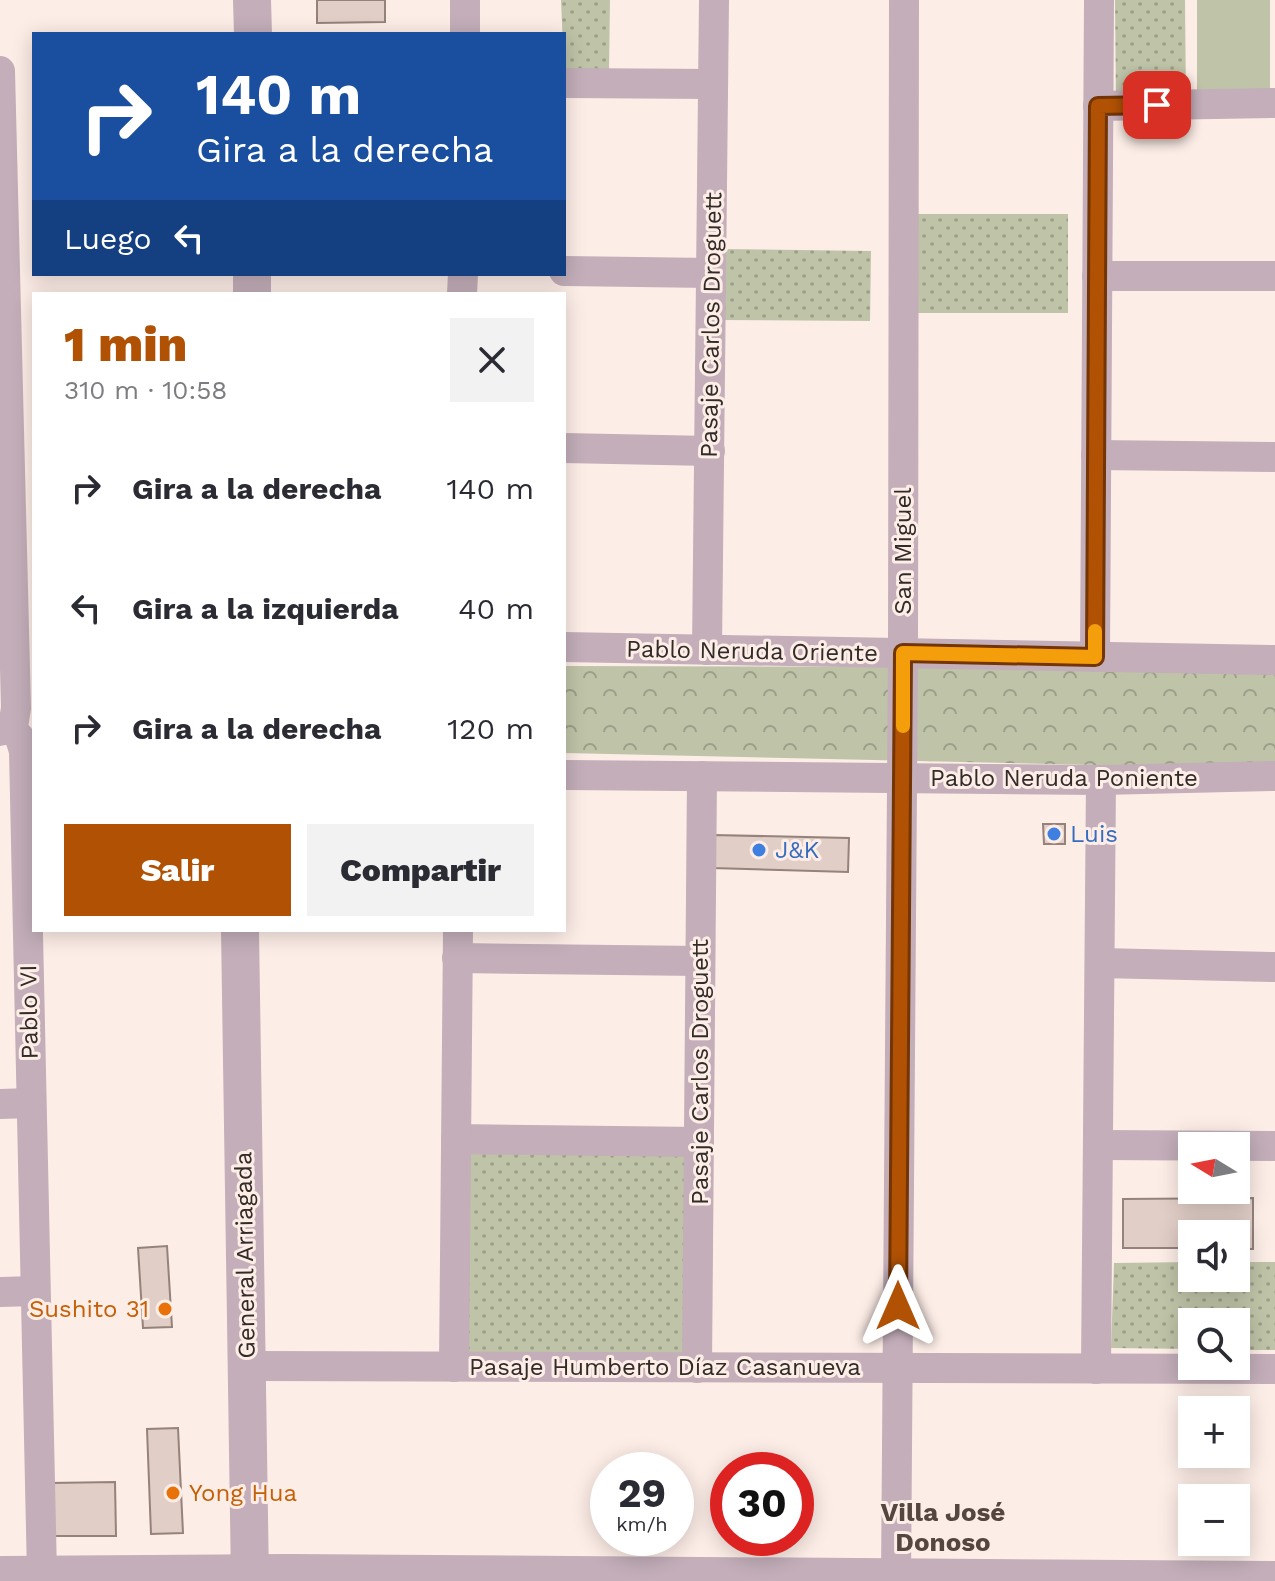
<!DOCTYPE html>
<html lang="es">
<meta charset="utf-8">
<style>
body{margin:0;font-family:"Work Sans",sans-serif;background:#f2f2f3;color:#2b2b33;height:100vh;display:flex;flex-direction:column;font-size:30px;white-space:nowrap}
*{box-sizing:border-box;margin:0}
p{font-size:26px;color:#7c7c81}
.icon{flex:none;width:44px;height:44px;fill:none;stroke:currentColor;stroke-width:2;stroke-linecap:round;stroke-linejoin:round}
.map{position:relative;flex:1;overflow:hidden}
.side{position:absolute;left:32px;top:292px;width:534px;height:640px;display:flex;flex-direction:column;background:#fff;border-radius:0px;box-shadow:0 4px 20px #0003}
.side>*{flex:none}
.banner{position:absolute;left:32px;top:32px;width:534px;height:244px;border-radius:0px;box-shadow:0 4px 20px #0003;background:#1a4fa0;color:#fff;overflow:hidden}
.needle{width:52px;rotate:280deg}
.fabs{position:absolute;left:1178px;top:1132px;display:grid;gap:16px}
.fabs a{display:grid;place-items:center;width:72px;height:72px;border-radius:0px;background:#fff;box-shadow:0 4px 20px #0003;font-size:40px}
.speed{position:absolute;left:590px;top:1452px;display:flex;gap:16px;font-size:40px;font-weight:700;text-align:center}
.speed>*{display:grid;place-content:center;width:104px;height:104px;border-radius:50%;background:#fff;box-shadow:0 4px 20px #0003;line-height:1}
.speed small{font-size:20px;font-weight:400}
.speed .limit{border:12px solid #d22;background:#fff;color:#111}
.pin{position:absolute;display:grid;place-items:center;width:68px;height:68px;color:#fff;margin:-34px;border-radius:16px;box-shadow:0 4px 12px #0006}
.me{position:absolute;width:88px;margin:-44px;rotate:0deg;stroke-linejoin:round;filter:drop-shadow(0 0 6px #0008)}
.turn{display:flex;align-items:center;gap:28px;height:168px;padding:0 32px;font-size:36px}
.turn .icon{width:104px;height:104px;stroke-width:2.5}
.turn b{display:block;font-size:56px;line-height:68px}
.then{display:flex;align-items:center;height:76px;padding:0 32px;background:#0003;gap:16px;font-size:30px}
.round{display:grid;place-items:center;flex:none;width:84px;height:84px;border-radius:0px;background:#f2f2f3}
.headline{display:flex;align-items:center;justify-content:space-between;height:136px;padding:0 32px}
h1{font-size:48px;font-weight:800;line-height:60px;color:#b05104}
.primary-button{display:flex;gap:16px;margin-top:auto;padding:16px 32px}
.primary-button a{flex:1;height:92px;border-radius:0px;background:#b05104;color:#fff;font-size:32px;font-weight:800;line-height:92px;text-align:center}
.primary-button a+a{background:#f2f2f3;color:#2b2b33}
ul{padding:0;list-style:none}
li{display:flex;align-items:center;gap:24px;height:120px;padding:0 32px}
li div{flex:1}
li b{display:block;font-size:30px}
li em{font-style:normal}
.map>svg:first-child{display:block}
</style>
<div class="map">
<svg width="1275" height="1581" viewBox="0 0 1275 1581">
<defs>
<pattern id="grass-dots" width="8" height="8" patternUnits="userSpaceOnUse" patternTransform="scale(2)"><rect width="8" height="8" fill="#bfc4a8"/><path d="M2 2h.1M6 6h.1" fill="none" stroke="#9c9f89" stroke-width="1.8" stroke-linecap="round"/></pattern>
<pattern id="forest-crowns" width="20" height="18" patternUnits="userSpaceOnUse" patternTransform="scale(2)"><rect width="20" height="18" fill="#bfc4a8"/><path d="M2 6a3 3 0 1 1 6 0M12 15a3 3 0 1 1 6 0" fill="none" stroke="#9c9f89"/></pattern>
</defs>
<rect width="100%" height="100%" fill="#fdede7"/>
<g fill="url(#grass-dots)">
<path d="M 561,0 L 610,0 L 609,71 L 564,71 Z"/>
<path d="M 1115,0 L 1185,0 L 1186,102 L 1116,102 Z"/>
<path d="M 918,214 L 1068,214 L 1068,313 L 917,313 Z"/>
<path d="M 720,249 L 871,251 L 870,321 L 719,320 Z"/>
<path d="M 478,1147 L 682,1149 L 693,1157 L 690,1354 L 478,1360 L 467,1350 L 468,1155 Z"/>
<path d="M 1192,1262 L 1192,1278 L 1236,1278 L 1236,1262 L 1275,1262 L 1275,1350 L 1236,1350 L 1236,1322 L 1192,1322 L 1192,1349 L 1111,1348 L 1114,1263 Z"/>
</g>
<path fill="url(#forest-crowns)" d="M 564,666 L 1275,668 L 1275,769 L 564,753 Z"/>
<rect fill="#bfc4a8" x="1197" y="0" width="73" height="95"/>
<g fill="#e1cec7" stroke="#94827b" stroke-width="2">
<path d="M 317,0 L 385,0 L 385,22 L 317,23 Z"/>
<path d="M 1043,824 L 1065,824 L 1065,844 L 1044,844 Z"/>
<path d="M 713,835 L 849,838 L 848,872 L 712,868 Z"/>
<path d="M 1253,1198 L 1253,1249 L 1236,1249 L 1236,1234 L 1192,1234 L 1192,1248 L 1123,1248 L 1123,1199 Z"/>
<path d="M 167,1246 L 172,1327 L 143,1328 L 138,1248 Z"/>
<path d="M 178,1428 L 183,1533 L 151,1534 L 147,1429 Z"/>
<path d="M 115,1482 L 116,1536 L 51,1536 L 50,1483 Z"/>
</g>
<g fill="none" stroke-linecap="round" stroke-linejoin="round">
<g stroke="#c3aeb9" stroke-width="30">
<path d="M 465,34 L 465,0"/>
<path d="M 0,71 L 16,708 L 14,721 L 0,731"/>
<path d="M 564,83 L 713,84"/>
<path d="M 1098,106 L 1275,103"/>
<path d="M 564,271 L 711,273"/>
<path d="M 1097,276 L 1275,276"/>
<path d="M 462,294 L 463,274"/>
<path d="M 564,448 L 710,451"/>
<path d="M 1096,455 L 1275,457"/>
<path d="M 564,647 L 1275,660"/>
<path d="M 707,650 L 714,0"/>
<path d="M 1095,657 L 1099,0"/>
<path d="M 9,726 L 20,738 L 24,751 L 42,1575"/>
<path d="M 564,775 L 1101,780 L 1275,776"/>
<path d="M 457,958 L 700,961"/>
<path d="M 1100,963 L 1275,967"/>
<path d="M 0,1104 L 31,1103"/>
<path d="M 456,1139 L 699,1142"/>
<path d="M 1098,1145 L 1275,1146"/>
<path d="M 0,1292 L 35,1291"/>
<path d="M 247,1366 L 1275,1369"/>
<path d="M 454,1367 L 458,930"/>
<path d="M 697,1368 L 702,776"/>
<path d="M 1096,1369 L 1101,780"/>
<path d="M 896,1581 L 903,653 L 904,0"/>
</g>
<g stroke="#c3aeb9" stroke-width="38">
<path d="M 252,0 L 253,34"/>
<path d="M 252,294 L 252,274"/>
<path d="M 240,930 L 250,1581"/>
<path d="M 0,1575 L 288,1573 L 1275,1580"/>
</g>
</g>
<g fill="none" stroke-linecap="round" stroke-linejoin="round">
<g stroke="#723503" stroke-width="20">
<path id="route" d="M 898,1306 L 903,653 L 1095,657 L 1098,106 L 1157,105"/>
</g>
<use href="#route" stroke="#b05104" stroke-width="14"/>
<path stroke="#f59e0b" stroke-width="14" d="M 903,726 L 903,653 L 1095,657 L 1095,631"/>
</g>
<g fill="#3f7fe0" stroke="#fdede7" stroke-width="3">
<circle cx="1054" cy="834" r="8"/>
<circle cx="759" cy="850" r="8"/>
</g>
<g fill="#e8710a" stroke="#fdede7" stroke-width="3">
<circle cx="165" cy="1309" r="8"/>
<circle cx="173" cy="1493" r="8"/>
</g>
<g text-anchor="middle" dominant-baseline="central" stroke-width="6" stroke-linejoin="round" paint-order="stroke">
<g font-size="24" fill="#322b28" stroke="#fdede7">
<text transform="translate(711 325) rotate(-89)">Pasaje Carlos Droguett</text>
<text transform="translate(903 551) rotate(-90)">San Miguel</text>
<text transform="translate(752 651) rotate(1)">Pablo Neruda Oriente</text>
<text x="1064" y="778">Pablo Neruda Poniente</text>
<text transform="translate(29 1012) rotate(-91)">Pablo VI</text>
<text transform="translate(700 1072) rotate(-90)">Pasaje Carlos Droguett</text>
<text transform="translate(245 1255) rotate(-91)">General Arriagada</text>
<text x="665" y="1367">Pasaje Humberto Díaz Casanueva</text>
</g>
<g font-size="24" fill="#366cbe" stroke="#fdede7" text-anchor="start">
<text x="1070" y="834">Luis</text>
<text x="775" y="850">J&amp;K</text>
</g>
<g font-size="24" fill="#c56008" stroke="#fdede7" text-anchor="end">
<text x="149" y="1309">Sushito 31</text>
<text x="189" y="1493" text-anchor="start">Yong Hua</text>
</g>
<g font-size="26" font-weight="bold" fill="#554640" stroke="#fdede7">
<text x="943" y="1512">Villa José<tspan x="943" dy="30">Donoso</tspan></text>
</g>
</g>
</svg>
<div class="fabs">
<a><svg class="needle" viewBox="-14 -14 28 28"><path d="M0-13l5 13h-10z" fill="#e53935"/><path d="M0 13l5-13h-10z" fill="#7c7c81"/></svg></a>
<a><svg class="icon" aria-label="sound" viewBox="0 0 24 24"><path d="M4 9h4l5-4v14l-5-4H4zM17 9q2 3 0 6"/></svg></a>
<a><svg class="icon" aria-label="search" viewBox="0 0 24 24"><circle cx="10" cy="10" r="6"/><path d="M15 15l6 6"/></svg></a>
<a>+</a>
<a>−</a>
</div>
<div class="speed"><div>29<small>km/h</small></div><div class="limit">30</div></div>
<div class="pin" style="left:1157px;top:105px;background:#d93025"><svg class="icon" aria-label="arrive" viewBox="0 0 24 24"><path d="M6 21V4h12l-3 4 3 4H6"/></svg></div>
<svg class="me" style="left:898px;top:1306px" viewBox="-20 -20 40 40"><path d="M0-17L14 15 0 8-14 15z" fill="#b05104" stroke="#fff" stroke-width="4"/></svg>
<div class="banner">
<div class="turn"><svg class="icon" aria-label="right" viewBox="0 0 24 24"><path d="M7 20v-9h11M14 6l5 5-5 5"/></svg><div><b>140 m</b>Gira a la derecha</div></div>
<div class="then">Luego<svg class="icon" aria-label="left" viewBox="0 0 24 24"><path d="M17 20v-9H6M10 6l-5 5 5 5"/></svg></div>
</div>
<section class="side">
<div class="headline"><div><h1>1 min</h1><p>310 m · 10:58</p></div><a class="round"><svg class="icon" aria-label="close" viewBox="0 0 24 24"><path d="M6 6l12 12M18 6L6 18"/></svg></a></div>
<ul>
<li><svg class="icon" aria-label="right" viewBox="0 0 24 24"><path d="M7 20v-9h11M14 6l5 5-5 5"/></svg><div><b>Gira a la derecha</b></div><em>140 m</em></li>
<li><svg class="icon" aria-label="left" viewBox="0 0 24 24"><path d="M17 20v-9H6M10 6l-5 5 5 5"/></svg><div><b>Gira a la izquierda</b></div><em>40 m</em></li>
<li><svg class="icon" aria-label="right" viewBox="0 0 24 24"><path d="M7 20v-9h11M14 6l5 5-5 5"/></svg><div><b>Gira a la derecha</b></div><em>120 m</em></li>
</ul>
<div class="primary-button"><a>Salir</a><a>Compartir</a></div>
</section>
</div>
